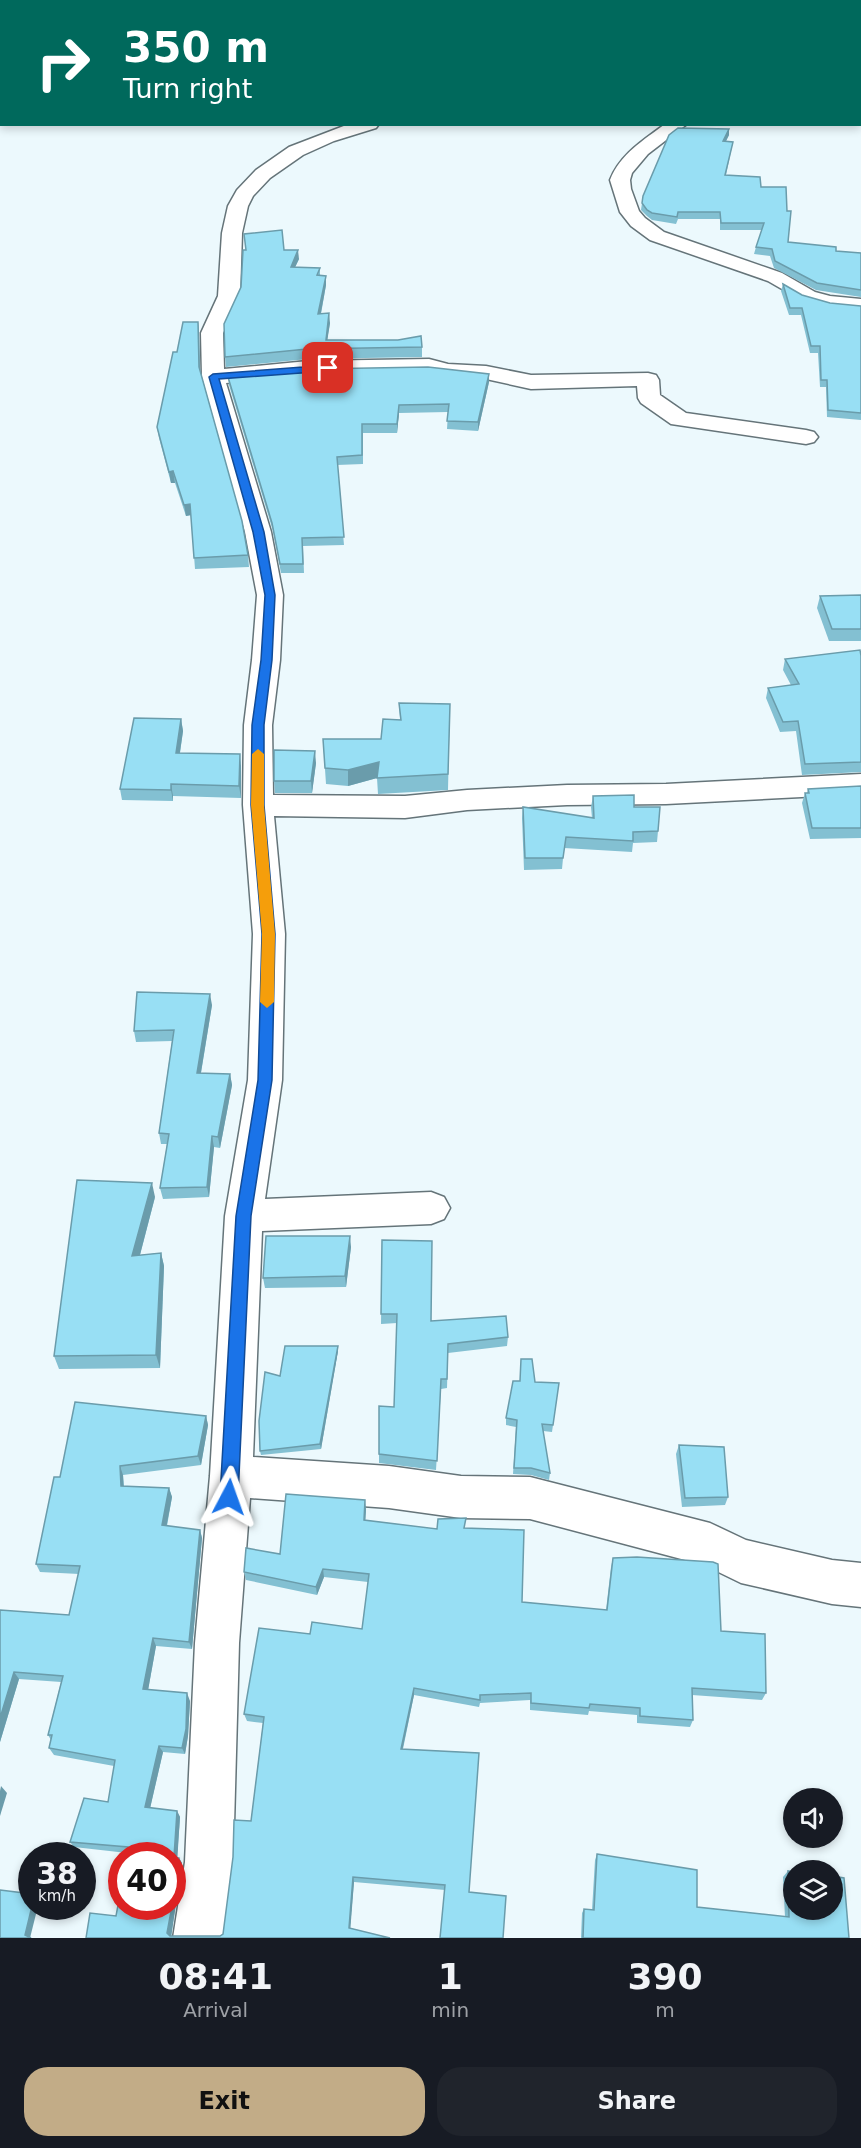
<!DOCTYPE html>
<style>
body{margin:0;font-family:"DejaVu Sans",sans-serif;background:#20242c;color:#f1f3f6;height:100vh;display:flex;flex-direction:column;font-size:22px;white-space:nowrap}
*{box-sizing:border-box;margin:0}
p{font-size:20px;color:#9ea1a6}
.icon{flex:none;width:33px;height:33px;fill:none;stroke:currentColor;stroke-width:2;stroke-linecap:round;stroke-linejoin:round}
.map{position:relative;height:1938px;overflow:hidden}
.side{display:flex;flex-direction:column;background:#171b24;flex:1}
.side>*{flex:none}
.guide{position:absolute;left:0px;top:0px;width:861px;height:126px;box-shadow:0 3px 9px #0003;background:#00695c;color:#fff;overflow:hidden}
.controls{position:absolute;left:783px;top:1788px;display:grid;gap:12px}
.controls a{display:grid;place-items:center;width:60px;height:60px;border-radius:50%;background:#171b24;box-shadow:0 3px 9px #0003;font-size:30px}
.speed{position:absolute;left:18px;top:1842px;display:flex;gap:12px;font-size:30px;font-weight:700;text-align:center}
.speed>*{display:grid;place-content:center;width:78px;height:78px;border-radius:50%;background:#171b24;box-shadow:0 3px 9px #0003;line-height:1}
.speed small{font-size:15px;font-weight:400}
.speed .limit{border:9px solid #d22;background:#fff;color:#111}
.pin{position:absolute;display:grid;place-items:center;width:51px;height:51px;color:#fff;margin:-26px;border-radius:12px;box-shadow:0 3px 9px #0006}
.me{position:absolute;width:66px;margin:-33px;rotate:4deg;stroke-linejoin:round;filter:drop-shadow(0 0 4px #0008)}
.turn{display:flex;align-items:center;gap:21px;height:126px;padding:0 24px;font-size:27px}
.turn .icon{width:78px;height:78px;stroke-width:2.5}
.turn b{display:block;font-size:42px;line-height:51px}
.eta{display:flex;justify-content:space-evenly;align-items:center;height:102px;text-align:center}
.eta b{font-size:36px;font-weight:800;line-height:42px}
.action{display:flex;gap:12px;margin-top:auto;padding:12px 24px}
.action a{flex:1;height:69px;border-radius:24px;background:#c2ac87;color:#111;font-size:24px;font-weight:800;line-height:69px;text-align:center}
.action a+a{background:#20242c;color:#f1f3f6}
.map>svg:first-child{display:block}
</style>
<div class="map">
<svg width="861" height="1938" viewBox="0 0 861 1938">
<rect width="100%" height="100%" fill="#ecf9fd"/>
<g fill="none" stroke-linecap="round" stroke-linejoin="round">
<g stroke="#657479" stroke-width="3">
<g id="minor">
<path d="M 429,0 L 446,0 L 428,2 Z"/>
<path d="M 349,124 L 379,124 L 376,128 L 334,141 L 303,155 L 270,178 L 253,196 L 248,206 L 242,233 L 240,296 L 223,333 L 224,369 L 308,361 L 429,359 L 448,364 L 486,366 L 531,375 L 648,373 L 656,375 L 659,380 L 660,395 L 686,413 L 806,430 L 814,432 L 818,437 L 814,442 L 806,444 L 671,424 L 641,403 L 638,398 L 637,386 L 531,389 L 486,379 L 448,377 L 428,373 L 313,375 L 226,383 L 271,532 L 283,595 L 280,660 L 272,725 L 273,795 L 405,796 L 467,790 L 567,785 L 666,784 L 861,774 L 861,794 L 666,804 L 567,805 L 467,810 L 405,818 L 274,816 L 285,934 L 282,1080 L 265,1199 L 431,1192 L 444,1197 L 450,1208 L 444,1219 L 431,1224 L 262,1231 L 253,1457 L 389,1466 L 461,1476 L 530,1477 L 710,1523 L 746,1540 L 832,1560 L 861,1563 L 861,1607 L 832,1604 L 741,1583 L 704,1565 L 530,1519 L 461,1518 L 389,1508 L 250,1498 L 239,1643 L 233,1862 L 223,1938 L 173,1938 L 185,1862 L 195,1643 L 210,1476 L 225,1216 L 248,1080 L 253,934 L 243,805 L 244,725 L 252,660 L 257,595 L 245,532 L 202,377 L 201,333 L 218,296 L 222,233 L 228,206 L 237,190 L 256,170 L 289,147 Z"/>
<path d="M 665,124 L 687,124 L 648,154 L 632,173 L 630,180 L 631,189 L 639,211 L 645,218 L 664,232 L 782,273 L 815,292 L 830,296 L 861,299 L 861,311 L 829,308 L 801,300 L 768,281 L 650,240 L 631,226 L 620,212 L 610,180 C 620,154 644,140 665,124 Z"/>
</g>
</g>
<use href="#minor" fill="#fff" fill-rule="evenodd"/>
</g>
<g fill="#83c0d2">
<path d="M 729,129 L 729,135 L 726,141 L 733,142 L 726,175 L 761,187 L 788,242 L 836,251 L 861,253 L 861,297 L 816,290 L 774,268 L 770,256 L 754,254 L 756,247 L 762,230 L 720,230 L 720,219 L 678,219 L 676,224 L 652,220 L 647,216 L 641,210 L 643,196 Z"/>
<path d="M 284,250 L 299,259 L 295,267 L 320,268 L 320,275 L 326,276 L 326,285 L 321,314 L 330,323 L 327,340 L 422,347 L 422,357 L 308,359 L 226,367 L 225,357 L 241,287 Z"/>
<path d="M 783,284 L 802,295 L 830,303 L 861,306 L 861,420 L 827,417 L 826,387 L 820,387 L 818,353 L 810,353 L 801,315 L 789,315 L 781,291 Z"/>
<path d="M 198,322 L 199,333 L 200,371 L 248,555 L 249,567 L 195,569 L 191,515 L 186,516 L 175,483 L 171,483 L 159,438 L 157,427 L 177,352 Z"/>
<path d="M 228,377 L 489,382 L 478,431 L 447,429 L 448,412 L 399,413 L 397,433 L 363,433 L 363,464 L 337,465 L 344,545 L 303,546 L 304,573 L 281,573 L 273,531 L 229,385 Z"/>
<path d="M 861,595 L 861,641 L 829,641 L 817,608 L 820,596 Z"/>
<path d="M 861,656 L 861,772 L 802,775 L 796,731 L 780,732 L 766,698 L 768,688 L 791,685 L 783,670 L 785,659 Z"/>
<path d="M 399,703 L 450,704 L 448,790 L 378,794 L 377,778 L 348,786 L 326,784 L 323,739 L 381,739 L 400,719 Z"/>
<path d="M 181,719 L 183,731 L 180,753 L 241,766 L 241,798 L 173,796 L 173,801 L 122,800 L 120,789 Z"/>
<path d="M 316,763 L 312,793 L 275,793 L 274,781 Z"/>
<path d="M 861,786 L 861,838 L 810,839 L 802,803 L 805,793 L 807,793 L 808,789 Z"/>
<path d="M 593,796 L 634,807 L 658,831 L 657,842 L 633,843 L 632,852 L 564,848 L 562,869 L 524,870 L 522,818 L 523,807 L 592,818 L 591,807 Z"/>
<path d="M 212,1005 L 201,1073 L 230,1074 L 232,1085 L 220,1148 L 214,1147 L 209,1197 L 163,1199 L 160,1188 L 167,1144 L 161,1144 L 159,1133 L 172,1041 L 136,1042 L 134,1031 Z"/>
<path d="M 155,1197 L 140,1255 L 161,1253 L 164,1266 L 160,1368 L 59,1369 L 54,1356 Z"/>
<path d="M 382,1240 L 431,1321 L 508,1337 L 507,1346 L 448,1353 L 447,1388 L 441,1389 L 436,1470 L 379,1463 L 379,1454 L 394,1407 L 397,1323 L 381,1324 Z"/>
<path d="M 351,1247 L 346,1287 L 265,1288 L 263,1278 Z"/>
<path d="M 338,1351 L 321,1449 L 261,1455 L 260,1451 L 280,1376 Z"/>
<path d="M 535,1382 L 559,1383 L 552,1432 L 543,1431 L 550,1473 L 549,1480 L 531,1475 L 513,1474 L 516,1427 L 506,1425 L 506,1418 Z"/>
<path d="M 206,1416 L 208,1425 L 201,1465 L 123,1475 L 124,1486 L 169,1488 L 172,1497 L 167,1526 L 200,1530 L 202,1538 L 192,1649 L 156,1646 L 148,1690 L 190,1701 L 188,1736 L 185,1754 L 163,1752 L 150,1808 L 177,1811 L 180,1817 L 177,1858 L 179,1858 L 182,1863 L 171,1936 L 220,1936 L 223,1934 L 251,1821 L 263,1723 L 247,1721 L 244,1714 L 310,1634 L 362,1629 L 368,1582 L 324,1577 L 317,1595 L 246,1580 L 244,1572 L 280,1554 L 366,1509 L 365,1520 L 437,1529 L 465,1528 L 522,1602 L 606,1610 L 611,1567 L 613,1558 L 721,1631 L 766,1693 L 762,1700 L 692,1695 L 693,1720 L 690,1727 L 637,1723 L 637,1715 L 589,1711 L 588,1715 L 530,1710 L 530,1700 L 480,1703 L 479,1707 L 414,1695 L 403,1749 L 479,1753 L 445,1890 L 354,1882 L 350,1928 L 390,1938 L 86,1938 L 116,1916 L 127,1853 L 74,1847 L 70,1842 L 108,1802 L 114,1766 L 54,1755 L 49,1748 L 51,1740 L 48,1735 L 61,1682 L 19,1679 L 0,1742 L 0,1610 L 69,1615 L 79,1574 L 40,1572 L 36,1564 L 60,1477 Z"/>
<path d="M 679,1445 L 728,1497 L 725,1505 L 682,1507 L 676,1454 Z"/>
<path d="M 597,1854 L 697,1907 L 785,1917 L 783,1877 L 788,1871 L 849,1938 L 581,1938 L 582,1913 L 584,1909 L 592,1910 L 595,1860 Z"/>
</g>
<g fill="#6a9cab">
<path d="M 729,129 L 729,135 L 723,147 L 723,141 Z"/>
<path d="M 298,250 L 299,259 L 291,276 L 291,267 Z"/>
<path d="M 326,276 L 326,285 L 319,323 L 318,314 Z"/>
<path d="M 329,313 L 330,323 L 326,349 L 326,340 Z"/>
<path d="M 198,322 L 199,333 L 200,378 L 199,367 Z"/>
<path d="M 489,374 L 489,382 L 478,431 L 478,422 Z"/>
<path d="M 399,405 L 399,413 L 397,433 L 397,424 Z"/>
<path d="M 173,471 L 175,483 L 171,483 L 169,472 Z"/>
<path d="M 190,504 L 191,515 L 186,516 L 184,505 Z"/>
<path d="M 181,719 L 183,731 L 178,765 L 176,753 Z"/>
<path d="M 315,751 L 316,763 L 312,793 L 311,781 Z"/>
<path d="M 240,754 L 241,766 L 241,798 L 239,786 Z"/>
<path d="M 379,762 L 377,778 L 348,786 L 348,770 Z"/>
<path d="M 171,784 L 173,796 L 173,801 L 171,790 Z"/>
<path d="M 210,994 L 212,1005 L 199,1084 L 197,1073 Z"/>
<path d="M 230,1074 L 232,1085 L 220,1148 L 218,1137 Z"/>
<path d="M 212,1136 L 214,1147 L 209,1197 L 207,1187 Z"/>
<path d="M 152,1183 L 155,1197 L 136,1270 L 132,1256 Z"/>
<path d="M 350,1236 L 351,1247 L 346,1287 L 345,1276 Z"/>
<path d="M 161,1253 L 164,1266 L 160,1368 L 156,1355 Z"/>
<path d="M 338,1346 L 338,1351 L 321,1449 L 320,1444 Z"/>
<path d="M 206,1416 L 208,1425 L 201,1465 L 198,1456 Z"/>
<path d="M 120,1466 L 123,1475 L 124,1495 L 121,1486 Z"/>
<path d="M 169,1488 L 172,1497 L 165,1534 L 162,1525 Z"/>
<path d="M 365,1500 L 366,1509 L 365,1529 L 364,1520 Z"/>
<path d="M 200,1530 L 202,1538 L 192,1649 L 189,1642 Z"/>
<path d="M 323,1569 L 324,1577 L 317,1595 L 316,1587 Z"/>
<path d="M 153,1638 L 156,1646 L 147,1696 L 143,1689 Z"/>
<path d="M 14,1672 L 19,1679 L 0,1742 L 0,1718 Z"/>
<path d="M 414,1688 L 414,1695 L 401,1756 L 401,1749 Z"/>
<path d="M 187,1693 L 190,1701 L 188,1736 L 185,1754 L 182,1748 Z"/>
<path d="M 159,1746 L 163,1752 L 149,1813 L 145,1807 Z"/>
<path d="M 1,1786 L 7,1793 L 0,1816 L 0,1791 Z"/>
<path d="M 177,1811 L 180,1817 L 177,1863 L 174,1857 Z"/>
<path d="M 179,1858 L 182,1863 L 171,1938 L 167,1933 L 172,1906 L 172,1901 Z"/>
<path d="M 353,1877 L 354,1882 L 350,1933 L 349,1928 Z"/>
<path d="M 32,1906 L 38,1906 L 30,1938 L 25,1935 Z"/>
</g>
<g fill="#98dff4" stroke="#6a9cab" stroke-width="1.5">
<path d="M 678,128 L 729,129 L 723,141 L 733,142 L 725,175 L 760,177 L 761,187 L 786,187 L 787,211 L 791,211 L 788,242 L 836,247 L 836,251 L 861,253 L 861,290 L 817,283 L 775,261 L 772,249 L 756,247 L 764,223 L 721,223 L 720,212 L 678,212 L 677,217 L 652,213 L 647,210 L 642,203 L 643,196 L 669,135 Z"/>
<path d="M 282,230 L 284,250 L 298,250 L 291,267 L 320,268 L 317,275 L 326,276 L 318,314 L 329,313 L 326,340 L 398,340 L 421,336 L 422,347 L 307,349 L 225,357 L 224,324 L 241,287 L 243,250 L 246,250 L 244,234 Z"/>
<path d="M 783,284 L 802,295 L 830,303 L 861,306 L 861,413 L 828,410 L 827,380 L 821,380 L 820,346 L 811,346 L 802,308 L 790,308 Z"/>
<path d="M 183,322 L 198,322 L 199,367 L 242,521 L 248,555 L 194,558 L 190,504 L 184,505 L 173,471 L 169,472 L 157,427 L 173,352 L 177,352 Z"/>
<path d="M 428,367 L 489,374 L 478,422 L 447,421 L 449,404 L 399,405 L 397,424 L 362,424 L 362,455 L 337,457 L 344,537 L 302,538 L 303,564 L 280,564 L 272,523 L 228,377 L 313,369 Z"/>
<path d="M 861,595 L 861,629 L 832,629 L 820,596 Z"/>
<path d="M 860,650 L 861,656 L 861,762 L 805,764 L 798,721 L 783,722 L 768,688 L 799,684 L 785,659 Z"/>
<path d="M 399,703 L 450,704 L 448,774 L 377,778 L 379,762 L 348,770 L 325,768 L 323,739 L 381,739 L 383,719 L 401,720 Z"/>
<path d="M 134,718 L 181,719 L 176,753 L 240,754 L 239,786 L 171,784 L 171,790 L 120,789 Z"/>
<path d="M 274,750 L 315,751 L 311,781 L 274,781 Z"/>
<path d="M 861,786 L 861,828 L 812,828 L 805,793 L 809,793 L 808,789 Z"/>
<path d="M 634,795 L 634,807 L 660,807 L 658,831 L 633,832 L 633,841 L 566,837 L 563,858 L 525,858 L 523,807 L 594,818 L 593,796 Z"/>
<path d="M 137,992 L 210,994 L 197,1073 L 230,1074 L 218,1137 L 212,1136 L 207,1187 L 160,1188 L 169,1134 L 159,1133 L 174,1030 L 134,1031 Z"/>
<path d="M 77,1180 L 152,1183 L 132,1256 L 161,1253 L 156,1355 L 54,1356 Z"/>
<path d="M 266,1236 L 350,1236 L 345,1276 L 263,1278 Z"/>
<path d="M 382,1240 L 432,1241 L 431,1321 L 506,1316 L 508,1337 L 448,1344 L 447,1379 L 441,1379 L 437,1461 L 379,1454 L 379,1406 L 394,1407 L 397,1314 L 381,1314 Z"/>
<path d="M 285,1346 L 338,1346 L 320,1444 L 260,1451 L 259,1421 L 265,1372 L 280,1376 Z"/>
<path d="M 521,1359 L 532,1359 L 535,1382 L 559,1383 L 553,1425 L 542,1424 L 550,1473 L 531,1468 L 514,1468 L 517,1420 L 506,1418 L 513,1381 L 520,1381 Z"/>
<path d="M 75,1402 L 206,1416 L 198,1456 L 120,1466 L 121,1486 L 169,1488 L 162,1525 L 200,1530 L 189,1642 L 153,1638 L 143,1689 L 187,1693 L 186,1729 L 182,1748 L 159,1746 L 145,1807 L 177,1811 L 174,1857 L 179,1858 L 172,1901 L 172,1856 L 126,1856 L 128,1847 L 70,1842 L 84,1798 L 108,1802 L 115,1760 L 49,1748 L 52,1735 L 48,1735 L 63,1676 L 14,1672 L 0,1718 L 0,1610 L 69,1615 L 80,1566 L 36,1564 L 54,1477 L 60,1477 Z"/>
<path d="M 679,1445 L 724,1447 L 728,1497 L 685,1498 Z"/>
<path d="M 286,1494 L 365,1500 L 364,1520 L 437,1529 L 438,1519 L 466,1518 L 464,1528 L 524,1530 L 522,1602 L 607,1610 L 613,1558 L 637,1557 L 713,1562 L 718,1564 L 721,1631 L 765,1634 L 766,1693 L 692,1688 L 693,1720 L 640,1716 L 640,1708 L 590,1704 L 589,1708 L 531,1703 L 531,1693 L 480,1695 L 480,1700 L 414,1688 L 401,1749 L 479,1753 L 469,1892 L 506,1896 L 503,1938 L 440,1938 L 445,1885 L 353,1877 L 349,1928 L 390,1938 L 86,1938 L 90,1913 L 116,1916 L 122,1884 L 122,1906 L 172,1906 L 167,1933 L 170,1936 L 220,1936 L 223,1934 L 233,1857 L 234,1820 L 251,1821 L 264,1717 L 244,1714 L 259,1628 L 310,1634 L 312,1622 L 362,1629 L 369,1574 L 323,1569 L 316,1587 L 244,1572 L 246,1548 L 280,1554 Z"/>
<path d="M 597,1854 L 697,1870 L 697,1907 L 789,1917 L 788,1871 L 794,1872 L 794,1910 L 832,1910 L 832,1876 L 844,1878 L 849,1938 L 583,1938 L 584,1909 L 594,1910 Z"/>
<path d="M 0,1890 L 32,1894 L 32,1906 L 25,1935 L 31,1938 L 0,1938 Z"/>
</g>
<path fill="#1a73e8" stroke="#114b97" stroke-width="1.5" d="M 308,365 L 328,365 L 332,368 L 328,371 L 219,379 L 264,532 L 275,595 L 272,660 L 264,725 L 264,805 L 275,934 L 272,1080 L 251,1216 L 238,1497 L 235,1503 L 229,1505 L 223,1503 L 220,1497 L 236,1216 L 258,1080 L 262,934 L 251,805 L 252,725 L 261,660 L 265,595 L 253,532 L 209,377 L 213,374 L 303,367 Z"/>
<path fill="#f59e0b" d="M 258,749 L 264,754 L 264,805 L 275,934 L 274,1002 L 267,1008 L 260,1002 L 262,934 L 251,805 L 252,754 Z"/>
</svg>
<div class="controls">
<a><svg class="icon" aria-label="sound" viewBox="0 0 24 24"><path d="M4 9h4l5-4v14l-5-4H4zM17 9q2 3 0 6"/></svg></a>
<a><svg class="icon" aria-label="layers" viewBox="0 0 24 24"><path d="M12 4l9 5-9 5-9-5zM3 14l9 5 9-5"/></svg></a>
</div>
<div class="speed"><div>38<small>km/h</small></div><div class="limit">40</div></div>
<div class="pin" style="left:328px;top:368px;background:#d93025"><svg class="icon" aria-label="arrive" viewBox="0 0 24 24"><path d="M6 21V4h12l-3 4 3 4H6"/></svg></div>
<svg class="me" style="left:229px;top:1497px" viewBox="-20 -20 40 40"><path d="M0-17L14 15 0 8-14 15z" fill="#1a73e8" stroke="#fff" stroke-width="4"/></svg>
<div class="guide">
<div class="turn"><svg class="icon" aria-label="right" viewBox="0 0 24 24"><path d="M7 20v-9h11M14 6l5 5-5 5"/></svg><div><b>350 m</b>Turn right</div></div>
</div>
</div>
<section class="side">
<div class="eta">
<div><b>08:41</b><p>Arrival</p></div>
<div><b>1</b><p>min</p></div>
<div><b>390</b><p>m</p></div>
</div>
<div class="action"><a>Exit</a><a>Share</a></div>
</section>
